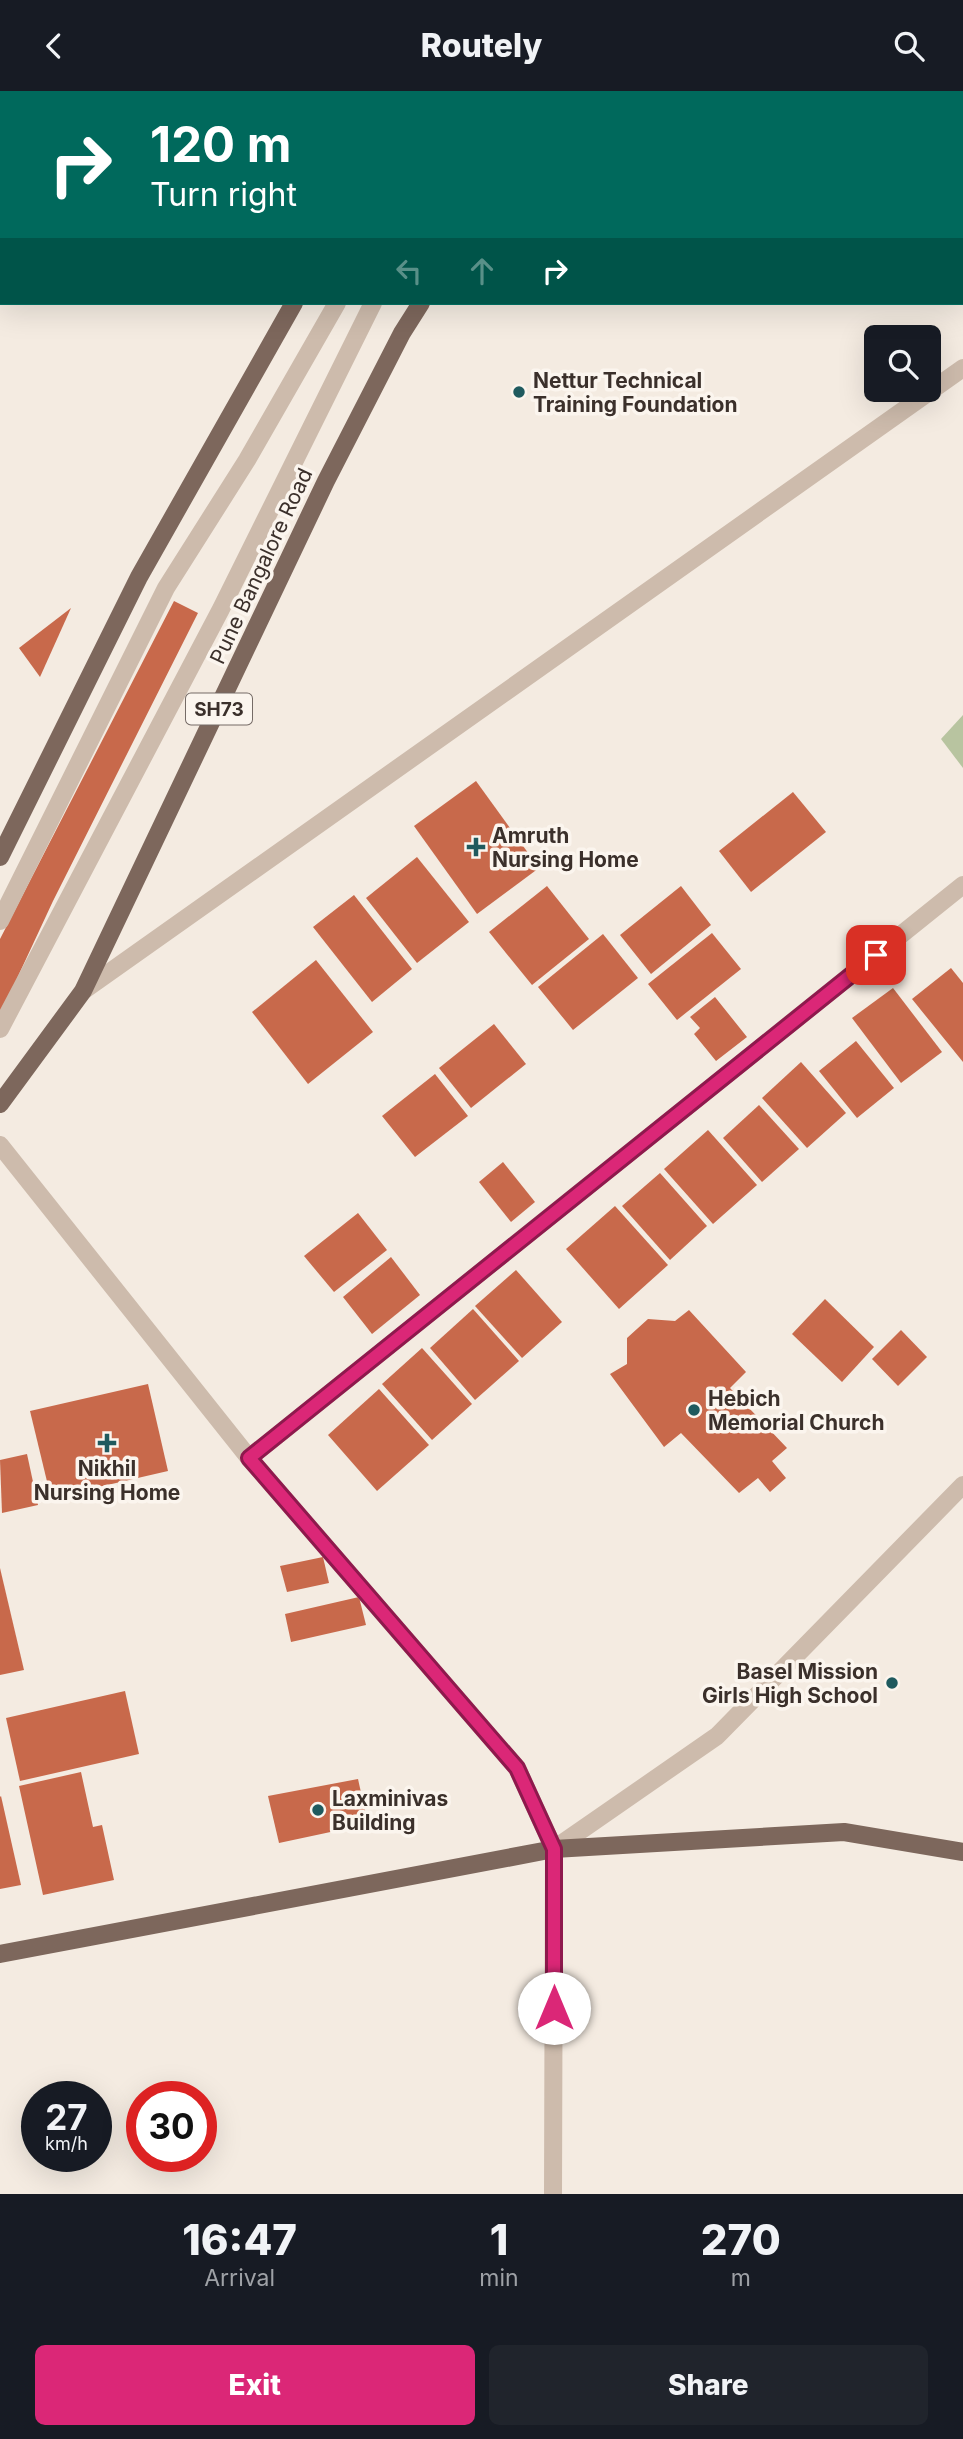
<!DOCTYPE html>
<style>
body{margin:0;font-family:Inter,sans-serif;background:#20242c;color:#f1f3f6;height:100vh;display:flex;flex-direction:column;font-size:26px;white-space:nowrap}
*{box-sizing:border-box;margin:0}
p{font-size:23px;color:#9ea1a6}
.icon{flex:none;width:38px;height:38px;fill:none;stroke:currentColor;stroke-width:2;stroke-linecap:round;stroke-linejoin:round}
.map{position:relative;height:2103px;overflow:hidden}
.details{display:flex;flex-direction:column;background:#171b24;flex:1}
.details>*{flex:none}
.top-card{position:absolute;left:0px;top:0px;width:964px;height:214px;box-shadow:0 7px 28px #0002;background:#00695c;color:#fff;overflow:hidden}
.buttons{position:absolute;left:864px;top:234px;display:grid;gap:14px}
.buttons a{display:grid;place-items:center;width:77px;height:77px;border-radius:10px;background:#171b24;box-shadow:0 7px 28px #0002;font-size:35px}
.speed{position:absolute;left:21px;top:1990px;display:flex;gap:14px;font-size:35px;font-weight:700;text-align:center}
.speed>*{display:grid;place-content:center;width:91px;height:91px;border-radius:50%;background:#171b24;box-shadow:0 7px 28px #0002;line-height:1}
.speed small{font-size:18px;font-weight:400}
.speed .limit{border:10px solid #d22;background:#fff;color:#111}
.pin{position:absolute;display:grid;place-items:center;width:60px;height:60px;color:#fff;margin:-30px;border-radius:14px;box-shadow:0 4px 10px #0006}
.me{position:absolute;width:77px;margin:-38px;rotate:0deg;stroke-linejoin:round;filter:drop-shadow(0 0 5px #0008)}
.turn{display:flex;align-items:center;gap:24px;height:147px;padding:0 35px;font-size:32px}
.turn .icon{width:91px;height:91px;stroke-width:2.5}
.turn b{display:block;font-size:49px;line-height:60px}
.lanes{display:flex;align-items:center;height:66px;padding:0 35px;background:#0003;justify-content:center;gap:35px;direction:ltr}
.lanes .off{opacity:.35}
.eta{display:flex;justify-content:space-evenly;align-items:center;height:119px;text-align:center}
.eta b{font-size:42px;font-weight:800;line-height:49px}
.action{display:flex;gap:14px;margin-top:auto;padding:14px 35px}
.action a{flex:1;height:80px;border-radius:10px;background:#db2777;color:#fff;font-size:28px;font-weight:800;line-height:80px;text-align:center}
.action a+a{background:#20242c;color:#f1f3f6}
header{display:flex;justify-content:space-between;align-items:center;height:91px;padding:0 35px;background:#171b24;font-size:32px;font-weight:800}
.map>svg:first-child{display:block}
</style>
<header><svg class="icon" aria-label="back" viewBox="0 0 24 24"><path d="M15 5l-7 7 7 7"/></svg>Routely<svg class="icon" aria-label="search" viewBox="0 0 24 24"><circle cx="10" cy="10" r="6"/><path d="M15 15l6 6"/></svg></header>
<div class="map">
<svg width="963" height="2103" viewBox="0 0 963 2103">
<rect width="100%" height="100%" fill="#f4ebe1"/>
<path fill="#b8c4a0" d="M 963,624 L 963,677 L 941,648 Z"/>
<g fill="#c8694b">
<path d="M 174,510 L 198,522 L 53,810 L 0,924 L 0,848 Z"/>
<path d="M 71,517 L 40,586 L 19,557 Z"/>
<path d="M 476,690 L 539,777 L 477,823 L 414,735 Z"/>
<path d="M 793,701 L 826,741 L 751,801 L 719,760 Z"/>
<path d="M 417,766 L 469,831 L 417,872 L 366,807 Z"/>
<path d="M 547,795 L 589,848 L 532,894 L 489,841 Z"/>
<path d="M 681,795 L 711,834 L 651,883 L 620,844 Z"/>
<path d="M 354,804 L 412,878 L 372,911 L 313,836 Z"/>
<path d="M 712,842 L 741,878 L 677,929 L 648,893 Z"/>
<path d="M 603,843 L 638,887 L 573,939 L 538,896 Z"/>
<path d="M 316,869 L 373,941 L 308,993 L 252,921 Z"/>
<path d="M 951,877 L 963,892 L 963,971 L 912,908 Z"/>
<path d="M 893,897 L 942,961 L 901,992 L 852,927 Z"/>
<path d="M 715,906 L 747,946 L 716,970 L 694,943 L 700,937 L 690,926 Z"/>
<path d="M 494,933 L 526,973 L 471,1017 L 439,977 Z"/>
<path d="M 856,950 L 894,997 L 857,1027 L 819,980 Z"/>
<path d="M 801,971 L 846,1022 L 807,1057 L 762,1007 Z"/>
<path d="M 435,983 L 468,1025 L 415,1066 L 382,1025 Z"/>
<path d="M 759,1014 L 799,1058 L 762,1091 L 723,1047 Z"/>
<path d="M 708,1039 L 757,1094 L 713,1133 L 664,1078 Z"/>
<path d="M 503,1071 L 535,1111 L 511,1131 L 479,1091 Z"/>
<path d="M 660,1082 L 707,1135 L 670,1169 L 622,1115 Z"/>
<path d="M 615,1115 L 668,1174 L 619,1218 L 566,1158 Z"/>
<path d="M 358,1122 L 387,1159 L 334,1201 L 304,1165 Z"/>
<path d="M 391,1166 L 420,1204 L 372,1243 L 343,1206 Z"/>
<path d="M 516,1179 L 562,1231 L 522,1267 L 475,1215 Z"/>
<path d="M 825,1208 L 874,1256 L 842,1291 L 792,1243 Z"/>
<path d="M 473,1218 L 519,1270 L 475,1309 L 430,1257 Z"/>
<path d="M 689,1219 L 746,1281 L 730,1297 L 787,1357 L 772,1370 L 786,1387 L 770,1401 L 758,1387 L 739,1402 L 681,1342 L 664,1356 L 610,1283 L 627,1273 L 627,1247 L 648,1228 L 675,1230 Z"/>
<path d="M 901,1239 L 927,1266 L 898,1295 L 872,1268 Z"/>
<path d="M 422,1257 L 472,1313 L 432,1349 L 382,1293 Z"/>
<path d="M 148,1293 L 168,1380 L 51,1407 L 30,1320 Z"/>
<path d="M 379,1298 L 429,1354 L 377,1400 L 328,1344 Z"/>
<path d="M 27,1363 L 38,1414 L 2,1422 L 0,1369 Z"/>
<path d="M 323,1466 L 329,1492 L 287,1501 L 280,1475 Z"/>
<path d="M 0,1477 L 24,1579 L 0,1584 Z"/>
<path d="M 359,1506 L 366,1534 L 291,1551 L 285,1523 Z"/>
<path d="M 125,1600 L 139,1663 L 20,1690 L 6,1627 Z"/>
<path d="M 81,1681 L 93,1736 L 102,1734 L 114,1789 L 43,1804 L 19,1695 Z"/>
<path d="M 358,1688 L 368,1733 L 279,1752 L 268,1705 Z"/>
<path d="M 1,1705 L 21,1794 L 0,1798 L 0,1706 Z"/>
</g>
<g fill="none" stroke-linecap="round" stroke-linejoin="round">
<g stroke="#cdbbac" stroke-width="18">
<path d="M 943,0 L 943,2"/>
<path d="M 112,2 L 116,0"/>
<path d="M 466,2 L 468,0"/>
<path d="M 516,2 L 517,0"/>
<path d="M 0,33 L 2,36"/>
<path d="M 962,46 L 963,47"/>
<path d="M 0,53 L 2,52"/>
<path d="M 0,830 L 166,497 L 247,369 L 337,212"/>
<path d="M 83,900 L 963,277"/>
<path d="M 0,938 L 221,518 L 373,212"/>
<path d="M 0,1054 L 249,1367 L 517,1677 L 554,1758 L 553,2103"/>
<path d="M 249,1367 L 963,794"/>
<path d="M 554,1758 L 717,1645 L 963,1394"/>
</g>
<g stroke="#7d675c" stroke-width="18">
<path d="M 435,2 L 436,0"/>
<path d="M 564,2 L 566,0"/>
<path d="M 0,766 L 139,486 L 294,212"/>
<path d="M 0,1013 L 83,900 L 326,390 L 402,242 L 421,212"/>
<path d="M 0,1863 L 554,1758 L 844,1741 L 963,1761"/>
</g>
</g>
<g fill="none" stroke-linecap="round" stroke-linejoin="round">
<g stroke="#8e194d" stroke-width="18">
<path id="route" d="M 554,1917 L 554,1758 L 517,1677 L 249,1367 L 876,864"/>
</g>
<use href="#route" stroke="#db2777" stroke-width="12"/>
</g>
<g fill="#1f5a5e" stroke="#fbf5ee" stroke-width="2.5">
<circle cx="519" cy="301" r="7"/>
<path d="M472.5 745.5h7v7h7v7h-7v7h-7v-7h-7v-7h7z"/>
<circle cx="694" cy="1319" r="7"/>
<path d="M103.5 1341.5h7v7h7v7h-7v7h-7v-7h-7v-7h7z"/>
<circle cx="892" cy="1592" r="7"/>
<circle cx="318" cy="1719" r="7"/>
</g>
<g text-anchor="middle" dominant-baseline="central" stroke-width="7" stroke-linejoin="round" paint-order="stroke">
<rect fill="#fbf5ee" stroke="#756b66" stroke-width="2" x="186" y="602.5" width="66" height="31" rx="5"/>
<g font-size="19" font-weight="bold" fill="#3b302b">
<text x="219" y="618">SH73</text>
</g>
<g font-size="21" font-weight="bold" fill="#3b302b" stroke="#fbf5ee" text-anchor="start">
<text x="533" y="289">Nettur Technical<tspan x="533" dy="24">Training Foundation</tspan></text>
<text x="492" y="744">Amruth<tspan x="492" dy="24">Nursing Home</tspan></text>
<text x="708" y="1307">Hebich<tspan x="708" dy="24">Memorial Church</tspan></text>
<text x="107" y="1377" text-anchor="middle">Nikhil<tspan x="107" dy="24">Nursing Home</tspan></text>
<text x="878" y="1580" text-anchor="end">Basel Mission<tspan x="878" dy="24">Girls High School</tspan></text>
<text x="332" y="1707">Laxminivas<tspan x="332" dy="24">Building</tspan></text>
</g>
<g font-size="21" fill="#3b302b" stroke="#fbf5ee">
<text transform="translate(261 475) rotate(-65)">Pune Bangalore Road</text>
</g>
</g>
</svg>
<div class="buttons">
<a><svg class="icon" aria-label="search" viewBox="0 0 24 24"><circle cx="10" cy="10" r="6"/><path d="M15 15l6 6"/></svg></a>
</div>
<div class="speed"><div>27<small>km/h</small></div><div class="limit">30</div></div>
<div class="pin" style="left:876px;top:864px;background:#d93025"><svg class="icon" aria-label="arrive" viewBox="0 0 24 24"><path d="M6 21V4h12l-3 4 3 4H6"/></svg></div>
<svg class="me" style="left:554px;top:1917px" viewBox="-20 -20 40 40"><circle r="19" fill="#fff"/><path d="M0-13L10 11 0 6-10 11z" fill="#db2777"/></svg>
<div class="top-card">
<div class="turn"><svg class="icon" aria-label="right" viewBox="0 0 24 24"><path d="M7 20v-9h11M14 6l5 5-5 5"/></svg><div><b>120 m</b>Turn right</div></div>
<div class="lanes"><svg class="icon off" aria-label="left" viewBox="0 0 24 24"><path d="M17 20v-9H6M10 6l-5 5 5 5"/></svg><svg class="icon off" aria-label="ahead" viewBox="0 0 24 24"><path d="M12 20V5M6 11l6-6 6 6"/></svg><svg class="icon" aria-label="right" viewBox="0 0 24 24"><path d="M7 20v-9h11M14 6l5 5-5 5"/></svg></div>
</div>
</div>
<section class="details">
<div class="eta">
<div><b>16:47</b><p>Arrival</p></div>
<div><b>1</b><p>min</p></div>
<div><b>270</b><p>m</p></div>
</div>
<div class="action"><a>Exit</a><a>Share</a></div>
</section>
